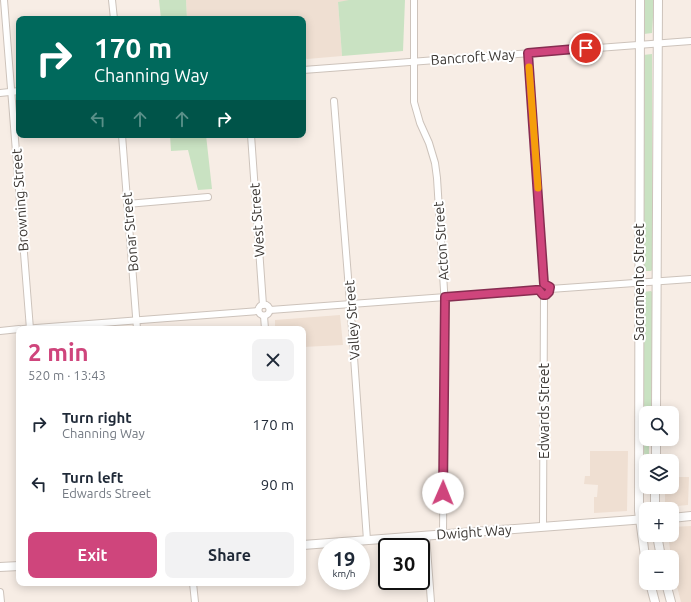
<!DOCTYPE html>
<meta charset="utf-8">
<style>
body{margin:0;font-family:Ubuntu,sans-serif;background:#f2f2f3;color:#1f2937;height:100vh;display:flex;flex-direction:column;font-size:15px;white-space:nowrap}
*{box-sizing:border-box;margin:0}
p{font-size:13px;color:#747a83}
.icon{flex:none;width:22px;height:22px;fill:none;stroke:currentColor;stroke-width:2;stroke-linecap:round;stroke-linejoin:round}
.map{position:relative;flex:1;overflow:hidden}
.panel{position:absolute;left:16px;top:326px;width:290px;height:260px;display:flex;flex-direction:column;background:#fff;border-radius:8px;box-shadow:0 2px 10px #0003}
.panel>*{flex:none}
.hud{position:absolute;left:16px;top:16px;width:290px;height:122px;border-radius:8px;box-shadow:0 2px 10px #0003;background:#00695c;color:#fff;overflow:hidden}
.buttons{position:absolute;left:639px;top:406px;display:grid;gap:8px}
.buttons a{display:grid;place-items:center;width:40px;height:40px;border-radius:8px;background:#fff;box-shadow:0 2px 10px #0003;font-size:20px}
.speed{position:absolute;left:318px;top:538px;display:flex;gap:8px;font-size:20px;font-weight:700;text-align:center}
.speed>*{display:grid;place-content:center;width:52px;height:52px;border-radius:50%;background:#fff;box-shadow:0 2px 10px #0003;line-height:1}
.speed small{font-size:10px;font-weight:400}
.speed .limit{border:2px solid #111;border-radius:6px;background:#fff;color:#111}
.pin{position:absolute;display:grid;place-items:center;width:34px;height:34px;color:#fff;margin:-17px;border:2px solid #fff;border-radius:50%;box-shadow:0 1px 4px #0007}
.me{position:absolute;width:44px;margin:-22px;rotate:1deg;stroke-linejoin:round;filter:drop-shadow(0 0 3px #0008)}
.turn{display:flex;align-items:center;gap:14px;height:84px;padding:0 12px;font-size:18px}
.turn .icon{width:52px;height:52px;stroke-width:2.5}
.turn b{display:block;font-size:28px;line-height:34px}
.lanes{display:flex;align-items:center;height:38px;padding:0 12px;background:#0003;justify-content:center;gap:20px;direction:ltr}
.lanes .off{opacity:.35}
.round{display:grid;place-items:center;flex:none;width:42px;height:42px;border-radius:8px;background:#f2f2f3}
.headline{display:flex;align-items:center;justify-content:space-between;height:68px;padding:0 12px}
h1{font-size:24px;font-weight:600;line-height:30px;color:#cf457c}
.action{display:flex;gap:8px;margin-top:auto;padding:8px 12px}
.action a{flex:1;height:46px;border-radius:8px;background:#cf457c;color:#fff;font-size:16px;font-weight:600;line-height:46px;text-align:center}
.action a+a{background:#f2f2f3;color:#1f2937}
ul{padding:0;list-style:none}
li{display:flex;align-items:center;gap:12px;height:60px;padding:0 12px}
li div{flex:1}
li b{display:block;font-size:15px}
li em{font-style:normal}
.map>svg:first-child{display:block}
</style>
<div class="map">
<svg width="691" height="602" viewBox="0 0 691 602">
<rect width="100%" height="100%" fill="#f7ede5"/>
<g fill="#efdfd2">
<path d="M 186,0 L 349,0 L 349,1 L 338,2 L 342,56 L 307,59 L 303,57 L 303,19 L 187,19 Z"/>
<path d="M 340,315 L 343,345 L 303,347 L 303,329 L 275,329 L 275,320 Z"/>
<path d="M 590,451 L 628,451 L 627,511 L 594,513 L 594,497 L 597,497 L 598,485 L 584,484 L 585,476 L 590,476 Z"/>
<path d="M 672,477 L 689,477 L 688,505 L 665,507 L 665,487 L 672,487 Z"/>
<path d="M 691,526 L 691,602 L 681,602 L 673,571 L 668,535 L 672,535 L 672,527 Z"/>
</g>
<g fill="#c9e2c2">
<path d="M 159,0 L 186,0 L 187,19 L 161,19 Z"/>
<path d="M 349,0 L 405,0 L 403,51 L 342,56 L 338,2 Z"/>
<path d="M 643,0 L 654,0 L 652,33 L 644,34 Z"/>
<path d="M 652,54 L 652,270 L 651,271 L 643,271 L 643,55 Z"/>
<path d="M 170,135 L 206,135 L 212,189 L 198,190 L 188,150 L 171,151 Z"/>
<path d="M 651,291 L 652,292 L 652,413 L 646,413 L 646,439 L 649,439 L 649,461 L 646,461 L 643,448 L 643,419 L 642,412 L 643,292 Z"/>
</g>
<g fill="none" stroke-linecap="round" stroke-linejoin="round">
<g stroke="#cdc3bb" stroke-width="8">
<g id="minor">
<path d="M 4,0 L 30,329"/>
<path d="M 112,0 L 114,19"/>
<path d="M 414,0 L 414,102 L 420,123 L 429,143 L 435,163 L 437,178 L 445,306 L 443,534"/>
<path d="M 528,53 L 544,284"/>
<path d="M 303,70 L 691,41"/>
<path d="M 0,93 L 19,91"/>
<path d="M 334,101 L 351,315 L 367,540"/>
<path d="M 122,135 L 137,329"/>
<path d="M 251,135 L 263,305"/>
<path d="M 127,204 L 208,197"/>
<path d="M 550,289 L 691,279"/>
<circle cx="264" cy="310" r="5.5"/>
<path d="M 270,310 L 539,290"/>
<path d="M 264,316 L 265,329"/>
<path d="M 23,329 L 258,311"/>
<path d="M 0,331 L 19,329"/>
<path d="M 543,527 L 544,295"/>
<path d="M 426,535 L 431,602"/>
<path d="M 193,583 L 195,602"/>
<path d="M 0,592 L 1,602"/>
</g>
</g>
<g stroke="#cdc3bb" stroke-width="10">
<g id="tertiary">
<path d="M 640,0 L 639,511 L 646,564"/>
<path d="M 656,413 L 658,0"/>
<path d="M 656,461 L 656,439"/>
<path d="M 655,509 L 655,487"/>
<path d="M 672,518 L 691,516"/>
<path d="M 657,535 L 661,557"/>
<path d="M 303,545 L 646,519"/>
<path d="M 0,567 L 19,566"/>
<path d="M 650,583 L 655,602"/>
<path d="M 666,583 L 671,602"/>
</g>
</g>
<use href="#minor" stroke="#fff" stroke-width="6"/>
<use href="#tertiary" stroke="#fff" stroke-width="8"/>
</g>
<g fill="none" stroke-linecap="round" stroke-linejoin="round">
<g stroke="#872d51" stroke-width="10">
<path id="route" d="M 443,493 L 445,297 L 536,290 L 539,290 L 543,295 L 546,295 L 549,292 L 550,287 L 544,284 L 528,53 L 586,48"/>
</g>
<use href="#route" stroke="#cf457c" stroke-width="7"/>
<path stroke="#f59e0b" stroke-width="7" d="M 529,67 L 538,188"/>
</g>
<g text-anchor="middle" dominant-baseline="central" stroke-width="4" stroke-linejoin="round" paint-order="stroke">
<g font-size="14" fill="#3c3834" stroke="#fff">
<text transform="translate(473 57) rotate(-4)">Bancroft Way</text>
<text transform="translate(20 200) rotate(-94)">Browning Street</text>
<text transform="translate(257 220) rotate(-94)">West Street</text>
<text transform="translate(130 232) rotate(-95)">Bonar Street</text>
<text transform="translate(441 241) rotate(-94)">Acton Street</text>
<text transform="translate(639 282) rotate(-90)">Sacramento Street</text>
<text transform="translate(352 320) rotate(-94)">Valley Street</text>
<text transform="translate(544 411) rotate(-90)">Edwards Street</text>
<text transform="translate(474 532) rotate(-4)">Dwight Way</text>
</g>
</g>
</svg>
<div class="buttons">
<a><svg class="icon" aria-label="search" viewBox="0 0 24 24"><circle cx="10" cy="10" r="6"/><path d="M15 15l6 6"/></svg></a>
<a><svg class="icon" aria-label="layers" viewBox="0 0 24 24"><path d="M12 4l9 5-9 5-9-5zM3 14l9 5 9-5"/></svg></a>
<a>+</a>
<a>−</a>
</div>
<div class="speed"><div>19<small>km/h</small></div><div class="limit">30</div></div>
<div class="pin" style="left:586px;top:48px;background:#d93025"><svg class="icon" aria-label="arrive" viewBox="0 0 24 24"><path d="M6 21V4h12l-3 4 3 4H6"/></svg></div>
<svg class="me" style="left:443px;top:493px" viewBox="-20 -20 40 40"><circle r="19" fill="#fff"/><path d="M0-13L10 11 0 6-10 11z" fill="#cf457c"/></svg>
<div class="hud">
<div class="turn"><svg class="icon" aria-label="right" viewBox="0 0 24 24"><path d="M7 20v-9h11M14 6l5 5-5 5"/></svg><div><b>170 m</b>Channing Way</div></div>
<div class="lanes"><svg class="icon off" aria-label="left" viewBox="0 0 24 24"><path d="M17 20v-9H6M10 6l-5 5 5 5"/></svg><svg class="icon off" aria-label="ahead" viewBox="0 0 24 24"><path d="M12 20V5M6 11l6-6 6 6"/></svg><svg class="icon off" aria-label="ahead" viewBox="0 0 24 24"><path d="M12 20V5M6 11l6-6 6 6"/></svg><svg class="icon" aria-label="right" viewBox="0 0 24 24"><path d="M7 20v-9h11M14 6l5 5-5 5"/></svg></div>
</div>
<section class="panel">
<div class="headline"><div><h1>2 min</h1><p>520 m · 13:43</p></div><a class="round"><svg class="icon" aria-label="close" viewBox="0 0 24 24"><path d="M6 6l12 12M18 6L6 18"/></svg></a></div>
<ul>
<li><svg class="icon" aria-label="right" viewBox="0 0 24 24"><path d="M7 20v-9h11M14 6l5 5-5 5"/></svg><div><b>Turn right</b><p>Channing Way</p></div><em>170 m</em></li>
<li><svg class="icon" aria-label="left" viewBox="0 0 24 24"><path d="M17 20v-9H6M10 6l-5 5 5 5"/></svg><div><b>Turn left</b><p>Edwards Street</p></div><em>90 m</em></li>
</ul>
<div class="action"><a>Exit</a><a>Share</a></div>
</section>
</div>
